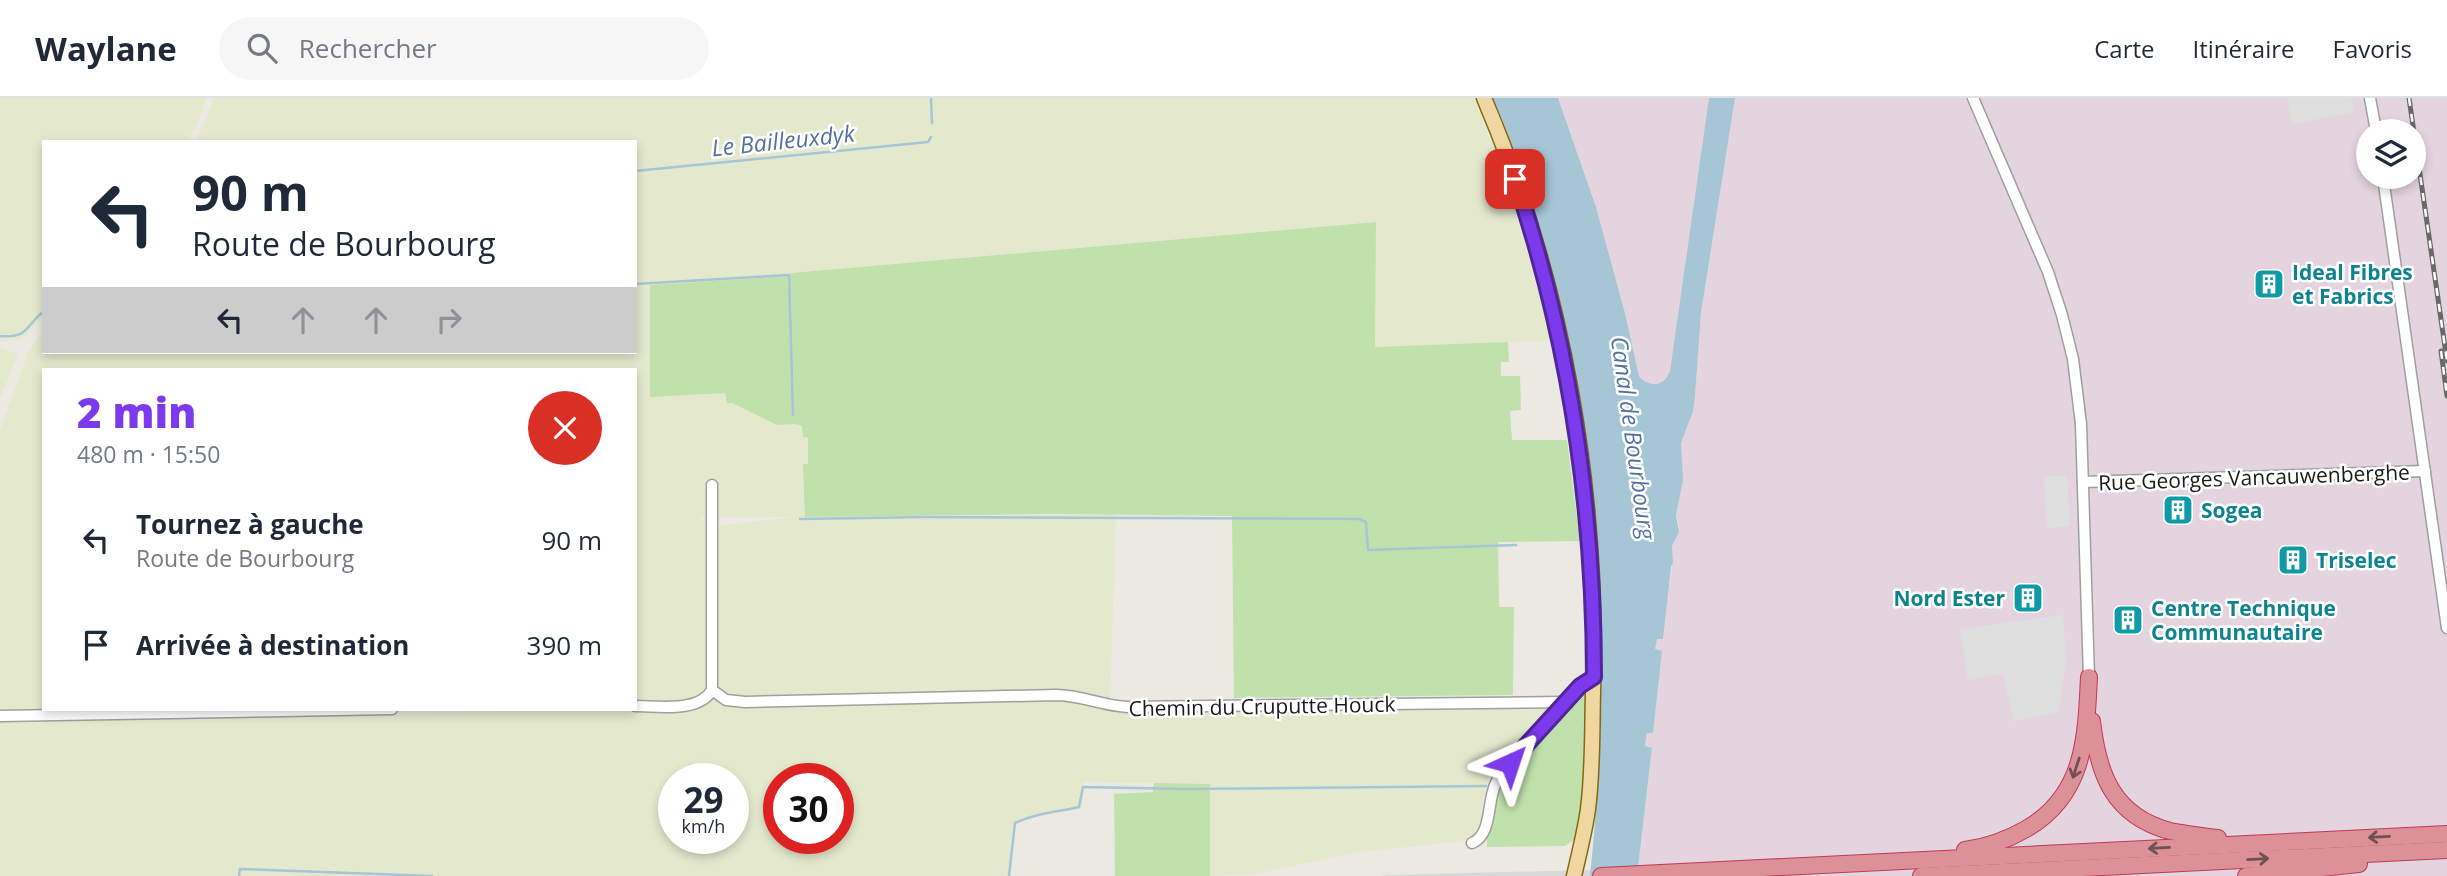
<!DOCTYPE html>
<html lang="fr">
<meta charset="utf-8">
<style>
body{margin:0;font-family:"Open Sans",sans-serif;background:#f6f6f7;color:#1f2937;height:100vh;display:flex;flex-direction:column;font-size:26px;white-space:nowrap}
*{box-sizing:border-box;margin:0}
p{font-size:23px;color:#747a83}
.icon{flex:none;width:38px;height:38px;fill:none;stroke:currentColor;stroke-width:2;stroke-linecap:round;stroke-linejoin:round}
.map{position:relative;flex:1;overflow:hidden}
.sheet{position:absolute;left:42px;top:270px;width:595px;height:343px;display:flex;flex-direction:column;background:#fff;border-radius:0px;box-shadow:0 4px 10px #0003}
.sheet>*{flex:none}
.guide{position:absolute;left:42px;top:42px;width:595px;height:214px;border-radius:0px;box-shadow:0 4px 10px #0003;background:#fff;color:#1f2937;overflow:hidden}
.controls{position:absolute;left:2356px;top:21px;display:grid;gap:14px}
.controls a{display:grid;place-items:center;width:70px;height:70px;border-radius:50%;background:#fff;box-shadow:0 4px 10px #0003;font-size:35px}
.speed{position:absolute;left:658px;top:665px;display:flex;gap:14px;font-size:35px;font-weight:700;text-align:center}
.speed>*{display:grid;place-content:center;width:91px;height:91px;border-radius:50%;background:#fff;box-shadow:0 4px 10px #0003;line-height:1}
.speed small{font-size:18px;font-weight:400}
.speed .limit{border:10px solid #d22;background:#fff;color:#111}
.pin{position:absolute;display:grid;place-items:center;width:60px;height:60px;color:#fff;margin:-30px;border-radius:14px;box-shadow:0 4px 10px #0006}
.me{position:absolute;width:77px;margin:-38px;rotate:42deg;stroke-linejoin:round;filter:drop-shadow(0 0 5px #0008)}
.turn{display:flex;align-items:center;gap:24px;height:147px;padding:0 35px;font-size:32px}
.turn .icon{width:91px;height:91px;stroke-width:2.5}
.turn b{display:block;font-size:49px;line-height:60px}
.lanes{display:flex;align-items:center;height:66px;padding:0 35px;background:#0003;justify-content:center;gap:35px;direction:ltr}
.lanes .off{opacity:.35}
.round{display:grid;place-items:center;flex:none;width:74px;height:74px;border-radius:37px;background:#f6f6f7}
.head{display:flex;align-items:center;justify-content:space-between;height:119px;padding:0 35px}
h1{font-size:42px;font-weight:800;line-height:52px;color:#7c3aed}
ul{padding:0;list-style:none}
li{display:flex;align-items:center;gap:21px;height:105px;padding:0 35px}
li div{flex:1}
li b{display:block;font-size:26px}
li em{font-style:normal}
header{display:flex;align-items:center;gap:42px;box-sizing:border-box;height:98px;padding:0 35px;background:#fff;border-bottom:2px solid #e0e1e3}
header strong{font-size:33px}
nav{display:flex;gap:38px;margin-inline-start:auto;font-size:24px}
.search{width:490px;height:63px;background:#f6f6f7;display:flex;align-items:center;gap:18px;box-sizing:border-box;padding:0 24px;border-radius:38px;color:#747a83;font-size:26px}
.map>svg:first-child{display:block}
</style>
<header>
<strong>Waylane</strong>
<div class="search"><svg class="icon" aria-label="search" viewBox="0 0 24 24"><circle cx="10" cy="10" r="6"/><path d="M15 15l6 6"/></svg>Rechercher</div>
<nav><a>Carte</a><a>Itinéraire</a><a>Favoris</a></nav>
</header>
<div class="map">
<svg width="2447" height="778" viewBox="0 0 2447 778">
<rect width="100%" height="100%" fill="#ebe9e2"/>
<path fill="#d9d8d8" d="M 1591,772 L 1590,778 L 1380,778 L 1387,777 Z"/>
<g fill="#e4d4df" fill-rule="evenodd">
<path d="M 1558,0 L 1709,0 L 1670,273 L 1667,280 L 1661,286 L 1650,286 L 1639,278 L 1625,215 L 1596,109 Z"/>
<path d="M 1735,0 L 2447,0 L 2447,778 L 1637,778 L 1652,650 L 1645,649 L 1647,635 L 1653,635 L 1662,553 L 1655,552 L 1656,541 L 1662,541 L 1672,467 L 1672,448 L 1679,429 L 1676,417 L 1682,382 L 1681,345 L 1695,298 L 1701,215 ZM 2368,33 L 2413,33 L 2413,79 L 2368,79 Z"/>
</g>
<g fill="#e4e9ce" fill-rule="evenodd">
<path d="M 0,0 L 206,0 L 198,24 L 187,44 L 44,44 L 44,219 L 19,243 L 0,241 Z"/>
<path d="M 214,0 L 1474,0 L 1510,90 L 1551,243 L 1374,249 L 1376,124 L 791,175 L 725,295 L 732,305 L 777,327 L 795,326 L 803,328 L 808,339 L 808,366 L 804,366 L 805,419 L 1116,416 L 1110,605 L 1072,595 L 743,601 L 727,597 L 720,592 L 716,582 L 715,428 L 795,419 L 701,419 L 709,431 L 709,587 L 705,597 L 696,602 L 635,606 L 635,271 L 44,271 L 44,611 L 316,611 L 0,615 L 0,332 L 31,248 L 44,232 L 44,254 L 635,254 L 635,44 L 196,44 Z"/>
<path d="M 0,250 L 18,256 L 0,301 Z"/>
<path d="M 1061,600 L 1141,612 L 1550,610 L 1486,685 L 1479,729 L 1473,740 L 1455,744 L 1359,754 L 1255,776 L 1210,778 L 1210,686 L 1083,684 L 1082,711 L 1034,717 L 1015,723 L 1010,778 L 0,778 L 0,622 L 686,611 L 700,609 L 714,601 L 720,603 ZM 674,681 L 733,681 L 733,740 L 674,740 ZM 779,681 L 838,681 L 838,740 L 779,740 Z"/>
</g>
<g fill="#c1e1ac">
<path d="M 1376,124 L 1375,249 L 1508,244 L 1509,264 L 1501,264 L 1501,278 L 1520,278 L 1521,312 L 1510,313 L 1512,342 L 1567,342 L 1580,443 L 1498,444 L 1499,509 L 1514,509 L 1513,597 L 1234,600 L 1232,418 L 1049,416 L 805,419 L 803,366 L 808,366 L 808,340 L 803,339 L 802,328 L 795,326 L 777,327 L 732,305 L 727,305 L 725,295 L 650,299 L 650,187 L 790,178 L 791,175 Z"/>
<path d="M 1579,591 L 1584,592 L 1587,607 L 1583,704 L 1578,739 L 1565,748 L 1487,749 L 1487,730 L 1501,679 Z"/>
<path d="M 1154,685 L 1210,686 L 1210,778 L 1115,778 L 1114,696 L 1153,694 Z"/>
</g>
<g fill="#dfdfdf">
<path d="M 2287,0 L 2351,0 L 2354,14 L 2292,26 Z"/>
<path d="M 2067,377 L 2070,428 L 2047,430 L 2044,379 Z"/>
<path d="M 2063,517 L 2066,562 L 2059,614 L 2014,623 L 2003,575 L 1968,582 L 1960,531 Z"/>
</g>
<path fill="#a6c5d5" d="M 1492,0 L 1558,0 L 1596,109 L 1625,215 L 1639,278 C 1650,290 1664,289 1670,273 L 1709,0 L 1735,0 L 1701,215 L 1695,298 L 1693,313 L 1681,345 L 1683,382 L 1676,417 L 1679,434 L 1672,448 L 1673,465 L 1671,469 L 1663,541 L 1657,541 L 1655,551 L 1662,553 L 1653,635 L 1647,635 L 1645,648 L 1652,650 L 1637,778 L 1590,778 C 1618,514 1597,247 1492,0 Z"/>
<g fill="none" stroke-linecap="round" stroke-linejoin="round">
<g stroke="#a6c5d5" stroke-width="2.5">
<path d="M 931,0 L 932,25"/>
<path d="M 635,73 L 928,44 L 931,39"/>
<path d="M 635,186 L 789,177 L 793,317"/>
<path d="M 0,238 C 29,240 24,229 44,213"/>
<path d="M 800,421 L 923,419 L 1359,421 L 1366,424 L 1368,452 L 1516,447"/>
<path d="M 239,778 L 240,771 L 432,778"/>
<path d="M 1009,778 L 1015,725 C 1036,715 1057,714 1079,709 L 1083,689 L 1186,691 L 1486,688"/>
</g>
<g stroke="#9f9f9f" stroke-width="13">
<g id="minor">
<path d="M 1973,0 L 2048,174 L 2062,217 L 2073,261 L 2081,326 L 2089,579"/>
<path d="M 2370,0 L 2376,33"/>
<path d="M 2383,79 L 2447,530"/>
<path d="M 2083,384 L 2425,373"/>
<path d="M 712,592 L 726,602 L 745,604 L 1056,597 C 1081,597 1103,608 1128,609 L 1564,604"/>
<path d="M 635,608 C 658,608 699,615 712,592 L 712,387"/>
<path d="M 0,618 L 392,611"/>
<path d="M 1472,745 C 1492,737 1487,705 1495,687 C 1509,656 1555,614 1580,588 L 1594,579"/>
</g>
</g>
<g stroke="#826810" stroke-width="17">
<path id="major" d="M 1484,0 C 1563,185 1599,393 1593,594 C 1592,633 1593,672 1588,711 C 1585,733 1579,756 1574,778"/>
</g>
<g stroke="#c13758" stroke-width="18">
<g id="highway">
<path d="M 2092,623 C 2098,676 2113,718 2170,733 C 2186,736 2202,738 2218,740"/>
<path d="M 1965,752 C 1987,749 2007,742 2026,731 C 2085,697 2086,640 2089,579"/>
<path d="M 1601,778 L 2447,736"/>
<path d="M 1921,778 L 2447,752"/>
<path d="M 2246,778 L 2359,766"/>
</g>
</g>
<use href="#minor" stroke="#fff" stroke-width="10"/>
<use href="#major" stroke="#f0d7a2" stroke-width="14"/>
<use href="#highway" stroke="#db9197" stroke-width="16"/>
<g stroke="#696969" stroke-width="5">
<g id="rail">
<path d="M 2409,0 L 2447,263"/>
<path d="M 2441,253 L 2447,298"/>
</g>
</g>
<use href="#rail" stroke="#fff" stroke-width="2.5" stroke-dasharray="8" stroke-linecap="butt"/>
</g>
<defs><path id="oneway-shaft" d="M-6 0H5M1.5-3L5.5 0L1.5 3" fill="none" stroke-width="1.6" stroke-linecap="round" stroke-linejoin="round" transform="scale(1.75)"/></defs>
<g stroke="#715053">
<use href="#oneway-shaft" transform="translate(2076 670) rotate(108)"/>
<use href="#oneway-shaft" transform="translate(2379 739) rotate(177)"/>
<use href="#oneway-shaft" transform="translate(2159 750) rotate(177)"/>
<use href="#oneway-shaft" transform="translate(2258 761) rotate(-3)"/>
</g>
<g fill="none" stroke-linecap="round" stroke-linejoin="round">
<g stroke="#51269a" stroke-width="18">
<path id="route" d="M 1510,665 L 1580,588 L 1594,579 C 1594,409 1569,242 1515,81"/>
</g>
<use href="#route" stroke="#7c3aed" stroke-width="12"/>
</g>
<defs>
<g id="building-square" transform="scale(1.575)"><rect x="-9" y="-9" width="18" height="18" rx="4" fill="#0f9aa8" stroke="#fff"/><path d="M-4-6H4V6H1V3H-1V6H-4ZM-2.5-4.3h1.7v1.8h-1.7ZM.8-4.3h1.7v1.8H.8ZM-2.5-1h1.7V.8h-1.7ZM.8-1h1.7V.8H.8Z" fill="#fff"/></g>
</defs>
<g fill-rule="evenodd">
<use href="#building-square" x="2269" y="186"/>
<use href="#building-square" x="2178" y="412"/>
<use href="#building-square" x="2293" y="462"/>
<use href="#building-square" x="2028" y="500"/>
<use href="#building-square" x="2128" y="522"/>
</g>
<g text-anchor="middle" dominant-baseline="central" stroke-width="5" stroke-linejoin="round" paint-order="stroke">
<g font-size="21" font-weight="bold" fill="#0d838f" stroke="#fff" text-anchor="start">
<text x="2292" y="174">Ideal Fibres<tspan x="2292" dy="24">et Fabrics</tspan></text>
<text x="2201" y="412">Sogea</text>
<text x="2316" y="462">Triselec</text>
<text x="2005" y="500" text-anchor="end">Nord Ester</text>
<text x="2151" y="510">Centre Technique<tspan x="2151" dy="24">Communautaire</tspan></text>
</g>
<g font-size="21" fill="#1b1b1b" stroke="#fff">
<text transform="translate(2254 379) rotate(-2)">Rue Georges Vancauwenberghe</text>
<text transform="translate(1262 608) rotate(-1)">Chemin du Cruputte Houck</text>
</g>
<g font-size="23" font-style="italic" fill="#53719f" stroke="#fff">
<text transform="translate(783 42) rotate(-6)">Le Bailleuxdyk</text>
<text transform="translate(1634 340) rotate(82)">Canal de Bourbourg</text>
</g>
</g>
</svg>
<div class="controls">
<a><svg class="icon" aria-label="layers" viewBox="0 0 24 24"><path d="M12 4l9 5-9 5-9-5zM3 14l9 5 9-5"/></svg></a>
</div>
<div class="speed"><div>29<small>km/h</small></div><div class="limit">30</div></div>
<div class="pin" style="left:1515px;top:81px;background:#d93025"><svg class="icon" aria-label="arrive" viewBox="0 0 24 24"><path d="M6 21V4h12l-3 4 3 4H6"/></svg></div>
<svg class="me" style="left:1510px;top:665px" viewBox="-20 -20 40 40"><path d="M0-17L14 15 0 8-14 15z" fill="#7c3aed" stroke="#fff" stroke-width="4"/></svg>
<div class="guide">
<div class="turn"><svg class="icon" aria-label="left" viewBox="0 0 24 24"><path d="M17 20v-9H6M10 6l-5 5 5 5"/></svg><div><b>90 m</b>Route de Bourbourg</div></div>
<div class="lanes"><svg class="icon" aria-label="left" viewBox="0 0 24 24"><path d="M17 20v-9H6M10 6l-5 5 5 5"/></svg><svg class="icon off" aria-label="ahead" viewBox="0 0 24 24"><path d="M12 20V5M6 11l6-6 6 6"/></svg><svg class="icon off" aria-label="ahead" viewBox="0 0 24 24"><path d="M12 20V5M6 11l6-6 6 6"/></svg><svg class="icon off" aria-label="right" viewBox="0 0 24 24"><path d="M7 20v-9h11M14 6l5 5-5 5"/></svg></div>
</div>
<section class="sheet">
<div class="head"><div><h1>2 min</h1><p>480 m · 15:50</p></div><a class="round" style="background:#d93025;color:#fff"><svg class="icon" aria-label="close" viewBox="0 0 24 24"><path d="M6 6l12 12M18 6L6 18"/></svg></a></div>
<ul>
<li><svg class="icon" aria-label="left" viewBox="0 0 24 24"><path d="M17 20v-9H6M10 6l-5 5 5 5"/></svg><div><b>Tournez à gauche</b><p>Route de Bourbourg</p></div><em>90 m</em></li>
<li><svg class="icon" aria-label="arrive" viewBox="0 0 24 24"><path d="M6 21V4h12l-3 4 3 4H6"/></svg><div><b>Arrivée à destination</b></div><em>390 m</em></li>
</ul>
</section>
</div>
